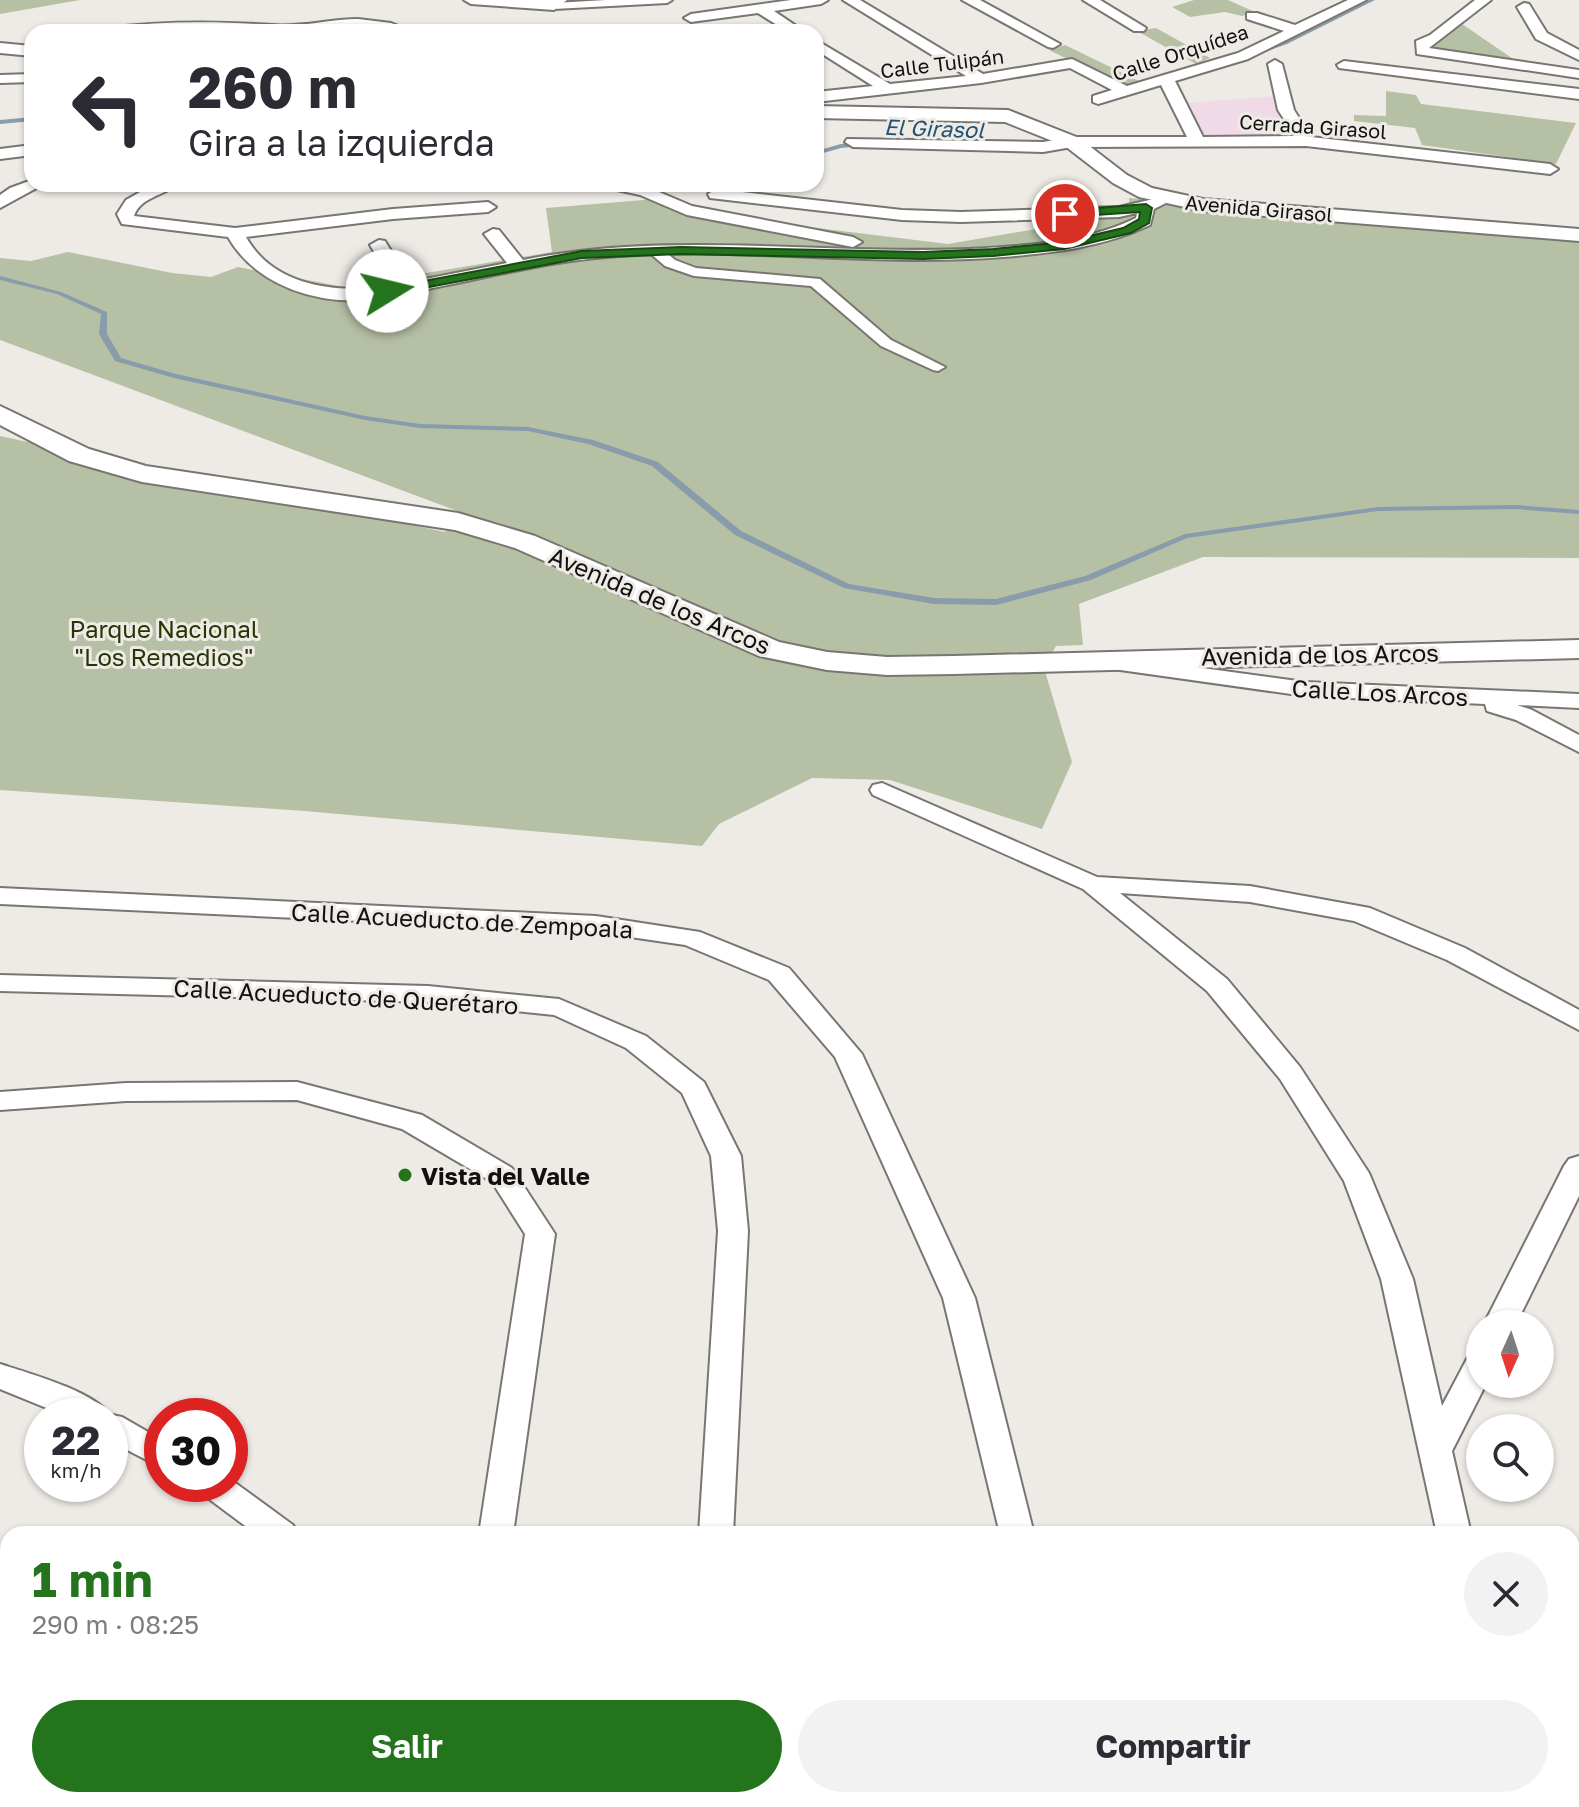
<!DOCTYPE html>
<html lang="es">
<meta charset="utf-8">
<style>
body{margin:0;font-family:"Golos Text",sans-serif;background:#f2f2f3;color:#2b2b33;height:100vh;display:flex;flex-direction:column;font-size:30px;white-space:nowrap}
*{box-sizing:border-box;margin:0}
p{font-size:26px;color:#7c7c81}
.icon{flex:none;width:44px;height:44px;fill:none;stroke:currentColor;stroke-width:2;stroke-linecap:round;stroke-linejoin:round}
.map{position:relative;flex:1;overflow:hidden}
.sheet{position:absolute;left:0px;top:1526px;width:1580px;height:282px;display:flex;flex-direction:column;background:#fff;border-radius:24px 24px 0 0;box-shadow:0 2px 6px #0004}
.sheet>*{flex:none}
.top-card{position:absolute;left:24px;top:24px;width:800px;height:168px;border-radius:24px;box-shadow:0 2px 6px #0004;background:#fff;color:#2b2b33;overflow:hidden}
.needle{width:52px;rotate:183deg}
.tools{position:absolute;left:1466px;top:1310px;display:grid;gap:16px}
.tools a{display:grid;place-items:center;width:88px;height:88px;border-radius:50%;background:#fff;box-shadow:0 2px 6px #0004;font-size:40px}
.speed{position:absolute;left:24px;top:1398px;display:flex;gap:16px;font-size:40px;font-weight:700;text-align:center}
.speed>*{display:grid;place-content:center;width:104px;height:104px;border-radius:50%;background:#fff;box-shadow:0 2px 6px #0004;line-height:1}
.speed small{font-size:20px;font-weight:400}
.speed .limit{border:12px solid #d22;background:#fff;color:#111}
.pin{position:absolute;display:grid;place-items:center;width:68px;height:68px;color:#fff;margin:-34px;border:4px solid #fff;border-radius:50%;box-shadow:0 2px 8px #0007}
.me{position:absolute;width:88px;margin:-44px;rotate:81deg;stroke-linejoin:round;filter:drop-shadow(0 0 6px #0008)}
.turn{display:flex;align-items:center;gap:28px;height:168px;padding:0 32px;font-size:36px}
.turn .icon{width:104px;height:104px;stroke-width:2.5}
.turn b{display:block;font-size:56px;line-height:68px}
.round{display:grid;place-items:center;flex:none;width:84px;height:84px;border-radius:42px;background:#f2f2f3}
.headline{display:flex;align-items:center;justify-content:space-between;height:136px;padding:0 32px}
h1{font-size:48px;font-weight:700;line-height:60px;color:#24741d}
.button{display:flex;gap:16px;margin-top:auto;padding:16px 32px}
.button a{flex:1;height:92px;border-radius:48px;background:#24741d;color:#fff;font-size:32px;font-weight:700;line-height:92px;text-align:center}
.button a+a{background:#f2f2f3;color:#2b2b33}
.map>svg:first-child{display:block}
</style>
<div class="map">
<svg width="1579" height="1807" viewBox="0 0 1579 1807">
<rect width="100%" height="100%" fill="#eeebe6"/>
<path fill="#f1dae7" d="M 1276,96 L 1296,137 L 1205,137 L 1189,103 Z"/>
<g fill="#b6c0a5">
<path d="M 0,0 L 80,0 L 0,14 Z"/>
<path d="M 1194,0 L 1228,0 L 1255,12 L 1242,16 L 1225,12 L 1190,17 L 1172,7 Z"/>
<path d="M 1462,24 L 1519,63 L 1428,51 L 1424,45 Z"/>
<path d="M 1156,28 L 1210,58 L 1196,64 L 1137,31 Z"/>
<path d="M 1065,45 L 1139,81 L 1122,86 L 1049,50 Z"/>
<path d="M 1386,91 L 1416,95 L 1421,104 L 1576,123 L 1556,164 L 1422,145 L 1415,128 L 1354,121 L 1354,115 L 1386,116 Z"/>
<path d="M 1129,198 L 1579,239 L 1579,558 L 1203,557 L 1079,604 L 1083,645 L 1056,646 L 1044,668 L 1072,762 L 1042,829 L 890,780 L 812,778 L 719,824 L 702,846 L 304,811 L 0,790 L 0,436 L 445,532 L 468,515 L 0,340 L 0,258 L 31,261 L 68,252 L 172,273 L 211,277 L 238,267 L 344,287 L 552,252 L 546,208 L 655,199 L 809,227 L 948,244 L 1130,213 Z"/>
</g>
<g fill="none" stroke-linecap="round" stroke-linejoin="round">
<g fill="#889cab" fill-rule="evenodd">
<path d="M 1368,0 L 1375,0 L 1287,44 L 1256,55 L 1251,54 L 1283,42 Z"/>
<path d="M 32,117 L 32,121 L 0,124 L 0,120 Z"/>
<path d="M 861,143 L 864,145 L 863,146 L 841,148 L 816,155 L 816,151 L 841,144 Z"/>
<path d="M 0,276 L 61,292 L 107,312 L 107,334 L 121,358 L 176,374 L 365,416 L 420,424 L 528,427 L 593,440 L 658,462 L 741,531 L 849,584 L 934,598 L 996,599 L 1085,576 L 1185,534 L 1378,507 L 1516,505 L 1579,510 L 1579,514 L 1516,509 L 1378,511 L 1187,538 L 1091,580 L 996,605 L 934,604 L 844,588 L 735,535 L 652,466 L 588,444 L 528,431 L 420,428 L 365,420 L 174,378 L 115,361 L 99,334 L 101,314 L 57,294 L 0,280 Z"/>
</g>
<g stroke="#797672" stroke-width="4">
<g id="pedestrian">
<path d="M 606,0 L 672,0 L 667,3 L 554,9 L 549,6 L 554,3 Z"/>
<path d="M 651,248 L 661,248 L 675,260 L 696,268 L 820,279 L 891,340 L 945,367 L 938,371 L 933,370 L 881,346 L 811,286 L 694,276 L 665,266 L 651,254 Z"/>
</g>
</g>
<g stroke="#797672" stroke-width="4">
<g id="minor">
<path d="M 464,0 L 567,0 L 554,10 L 471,4 Z"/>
<path d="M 791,0 L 828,0 L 821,4 L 774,11 L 805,32 L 788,32 L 758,13 L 691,22 L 684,18 L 691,14 Z"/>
<path d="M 843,0 L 860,0 L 983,74 L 1072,59 L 1127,86 L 1238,53 L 1284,31 L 1247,19 L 1247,13 L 1257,13 L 1295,25 L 1348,0 L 1366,0 L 1248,59 L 1175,81 L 1203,137 L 1295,136 L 1278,110 L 1268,64 L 1275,60 L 1282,64 L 1294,110 L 1311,137 L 1550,164 L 1558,169 L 1550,174 L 1306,146 L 1072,147 L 1043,152 L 853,147 L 845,142 L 847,139 L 1043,142 L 1072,137 L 1187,137 L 1161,85 L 1098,104 L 1093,102 L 1093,96 L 1112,90 L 1070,68 L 981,83 L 816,102 L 816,92 L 873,86 L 816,50 L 816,40 L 890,84 L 966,76 Z"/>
<path d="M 962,0 L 980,0 L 1060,44 L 1053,48 L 1048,47 Z"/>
<path d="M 1083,0 L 1100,0 L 1146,28 L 1144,31 L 1134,31 Z"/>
<path d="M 1475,0 L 1491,0 L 1429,48 L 1579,70 L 1579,78 L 1417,54 L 1416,41 L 1430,35 Z"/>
<path d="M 1524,3 L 1529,4 L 1547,33 L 1579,50 L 1579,60 L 1536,39 L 1517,7 Z"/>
<path d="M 358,19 L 391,23 L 414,32 L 341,27 L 292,32 L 195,29 L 98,32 L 105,28 C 162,21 215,21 272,25 C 299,28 330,19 358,19 Z"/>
<path d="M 1344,61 L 1579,89 L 1579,99 L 1339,68 L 1337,65 Z"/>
<path d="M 32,74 L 32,82 L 0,83 L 0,75 Z"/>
<path d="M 32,145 L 32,155 L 0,159 L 0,149 Z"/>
<path d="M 32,180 L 32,184 L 44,184 L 0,208 L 0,195 L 10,188 Z"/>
<path d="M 154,184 L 177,184 C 164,196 140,197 134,216 L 235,228 L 393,209 L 488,202 L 496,207 L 488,212 L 393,219 L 246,237 C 275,289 342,294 394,285 L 370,245 L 379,240 L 385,241 L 410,282 L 507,263 L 484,234 L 493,229 L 499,230 L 523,260 C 670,230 820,255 969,249 C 1024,246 1085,243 1136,218 L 1137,213 L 1119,217 L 961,222 L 902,220 L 710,198 L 708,194 L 716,189 L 902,210 L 961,212 L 1119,207 L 1158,198 L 1166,203 L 1154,209 L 1150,225 C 1104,247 1053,253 1003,257 C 867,268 731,244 596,258 C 536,264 477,280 417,291 C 392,296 365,302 339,300 C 295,296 251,277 228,237 L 122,224 L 117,214 L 126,200 Z"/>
<path d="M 601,184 L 645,186 L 692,206 L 853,237 L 862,242 L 853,247 L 687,215 L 640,195 L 603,187 Z"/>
<path d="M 1121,657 L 1305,682 L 1579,694 L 1579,708 L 1517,705 L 1532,710 L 1579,735 L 1579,752 L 1516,720 L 1487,711 L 1485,704 L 1305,696 L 1113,669 L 1110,664 L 1113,659 Z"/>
<path d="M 882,783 L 1097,877 L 1250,886 L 1370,908 L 1465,948 L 1579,1010 L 1579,1030 L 1447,960 L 1354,921 L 1250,902 L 1120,893 L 1227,979 L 1300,1067 L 1369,1173 L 1413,1279 L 1442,1406 L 1469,1355 L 1480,1351 L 1480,1384 L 1486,1384 L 1452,1451 L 1471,1534 L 1437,1534 L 1381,1279 L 1344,1181 L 1280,1079 L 1207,991 L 1083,889 L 873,795 L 870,790 L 873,785 Z"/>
<path d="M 0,888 L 596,916 L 700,932 L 789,968 L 862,1054 L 975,1298 L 1034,1534 L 1000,1534 L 943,1298 L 835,1057 L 769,980 L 685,945 L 596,932 L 0,904 Z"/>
<path d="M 0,975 L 428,986 L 559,999 L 646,1036 L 704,1082 L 741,1156 L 748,1231 L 733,1534 L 699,1534 L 718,1231 L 711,1156 L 682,1093 L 626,1048 L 554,1015 L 428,1002 L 0,991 Z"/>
<path d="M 297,1082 L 422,1115 L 512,1168 L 555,1234 L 513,1534 L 479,1534 L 525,1234 L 492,1182 L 402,1129 L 297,1100 L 126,1101 L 0,1110 L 0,1092 L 126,1083 Z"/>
<path d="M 1579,1156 L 1579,1196 L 1516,1324 L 1484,1324 L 1564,1166 L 1569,1159 Z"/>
<path d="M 0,1364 C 25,1372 96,1392 108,1414 L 122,1417 L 162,1440 L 162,1468 L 110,1441 L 110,1416 L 66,1416 L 0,1389 Z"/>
<path d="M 230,1479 L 293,1525 L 298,1534 L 256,1534 L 201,1493 L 196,1484 L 230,1484 Z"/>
<path d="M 518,1800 L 557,1800 L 560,1807 L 521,1807 Z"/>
<path d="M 764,1800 L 802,1800 L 805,1807 L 767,1807 Z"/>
<path d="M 1102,1800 L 1141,1800 L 1144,1807 L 1105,1807 Z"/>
<path d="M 1496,1800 L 1534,1800 L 1536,1807 L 1498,1807 Z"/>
</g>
</g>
<g stroke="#797672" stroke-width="4">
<g id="tertiary">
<path d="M 0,43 L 32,46 L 32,56 L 0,53 Z"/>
<path d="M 816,106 L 1008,110 L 1079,138 L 1127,175 L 1152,188 L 1203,199 L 1579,229 L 1579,241 L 1203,211 L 1139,197 L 1113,183 L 1065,146 L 1005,122 L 816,118 Z"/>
<path d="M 0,1703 L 8,1706 L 8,1744 L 0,1741 Z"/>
<path d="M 139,1800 L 195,1800 L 198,1807 L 142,1807 Z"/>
</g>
</g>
<g stroke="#797672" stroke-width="4">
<path id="secondary" d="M 0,406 L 89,449 L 146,466 L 458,513 L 535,536 L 779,642 L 827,652 L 887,657 L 954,656 L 1579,640 L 1579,658 L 954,674 L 887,675 L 827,670 L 759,656 L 515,548 L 455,530 L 142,482 L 69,461 L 0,425 Z"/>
</g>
<use href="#pedestrian" fill="#fff" fill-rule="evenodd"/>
<use href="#minor" fill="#fff" fill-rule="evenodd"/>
<use href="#tertiary" fill="#fff" fill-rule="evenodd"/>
<use href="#secondary" fill="#fff" fill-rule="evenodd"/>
</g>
<path fill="#24741d" stroke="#174b13" stroke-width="2" d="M 1146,204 L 1152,208 L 1149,223 L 1131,233 L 1064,249 L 993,256 L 923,259 L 681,254 L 582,258 L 387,295 L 381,291 L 387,288 L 582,251 L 681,247 L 923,252 L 993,249 L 1064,242 L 1123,228 L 1139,219 L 1140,212 L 1065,217 L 1060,216 L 1060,211 Z"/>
<circle fill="#24741d" stroke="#eeebe6" stroke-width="3" cx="405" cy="1175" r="8"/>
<g text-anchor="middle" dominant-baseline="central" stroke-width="6" stroke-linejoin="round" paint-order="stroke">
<g font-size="20" fill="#121110" stroke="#eeebe6">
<text transform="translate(1180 52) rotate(-18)">Calle Orquídea</text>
<text transform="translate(942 63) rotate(-7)">Calle Tulipán</text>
<text transform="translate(1313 126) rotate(4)">Cerrada Girasol</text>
<text transform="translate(1259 208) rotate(5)">Avenida Girasol</text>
</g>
<g font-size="22" font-style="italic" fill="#245273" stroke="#eeebe6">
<text transform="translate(934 128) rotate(2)">El Girasol</text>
</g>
<g font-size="24" fill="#121110" stroke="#eeebe6">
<text transform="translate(660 600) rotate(23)">Avenida de los Arcos</text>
<text transform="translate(1320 654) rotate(-1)">Avenida de los Arcos</text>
<text transform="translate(1380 692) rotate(3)">Calle Los Arcos</text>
<text transform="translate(462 920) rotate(3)">Calle Acueducto de Zempoala</text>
<text transform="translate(346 996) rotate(3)">Calle Acueducto de Querétaro</text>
</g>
<g font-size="24" fill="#283500" stroke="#eeebe6">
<text x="164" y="628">Parque Nacional<tspan x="164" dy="28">"Los Remedios"</tspan></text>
</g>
<g font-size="24" font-weight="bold" fill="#121110" stroke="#eeebe6" text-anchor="start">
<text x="421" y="1175">Vista del Valle</text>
</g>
</g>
</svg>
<div class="tools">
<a><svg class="needle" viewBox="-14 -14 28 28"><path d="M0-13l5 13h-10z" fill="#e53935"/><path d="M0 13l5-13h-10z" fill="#7c7c81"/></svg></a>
<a><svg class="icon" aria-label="search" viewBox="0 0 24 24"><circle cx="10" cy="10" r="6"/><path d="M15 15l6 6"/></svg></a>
</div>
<div class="speed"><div>22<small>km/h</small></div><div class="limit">30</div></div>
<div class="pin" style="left:1065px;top:214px;background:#d93025"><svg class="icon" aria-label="arrive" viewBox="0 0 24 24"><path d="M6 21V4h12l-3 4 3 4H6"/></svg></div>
<svg class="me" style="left:387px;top:291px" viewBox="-20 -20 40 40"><circle r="19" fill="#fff"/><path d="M0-13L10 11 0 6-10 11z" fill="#24741d"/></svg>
<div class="top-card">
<div class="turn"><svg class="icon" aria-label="left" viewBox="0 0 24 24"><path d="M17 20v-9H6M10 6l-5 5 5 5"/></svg><div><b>260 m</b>Gira a la izquierda</div></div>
</div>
<section class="sheet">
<div class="headline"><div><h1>1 min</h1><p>290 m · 08:25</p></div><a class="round"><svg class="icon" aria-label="close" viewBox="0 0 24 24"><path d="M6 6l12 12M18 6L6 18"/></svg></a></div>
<div class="button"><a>Salir</a><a>Compartir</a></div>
</section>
</div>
